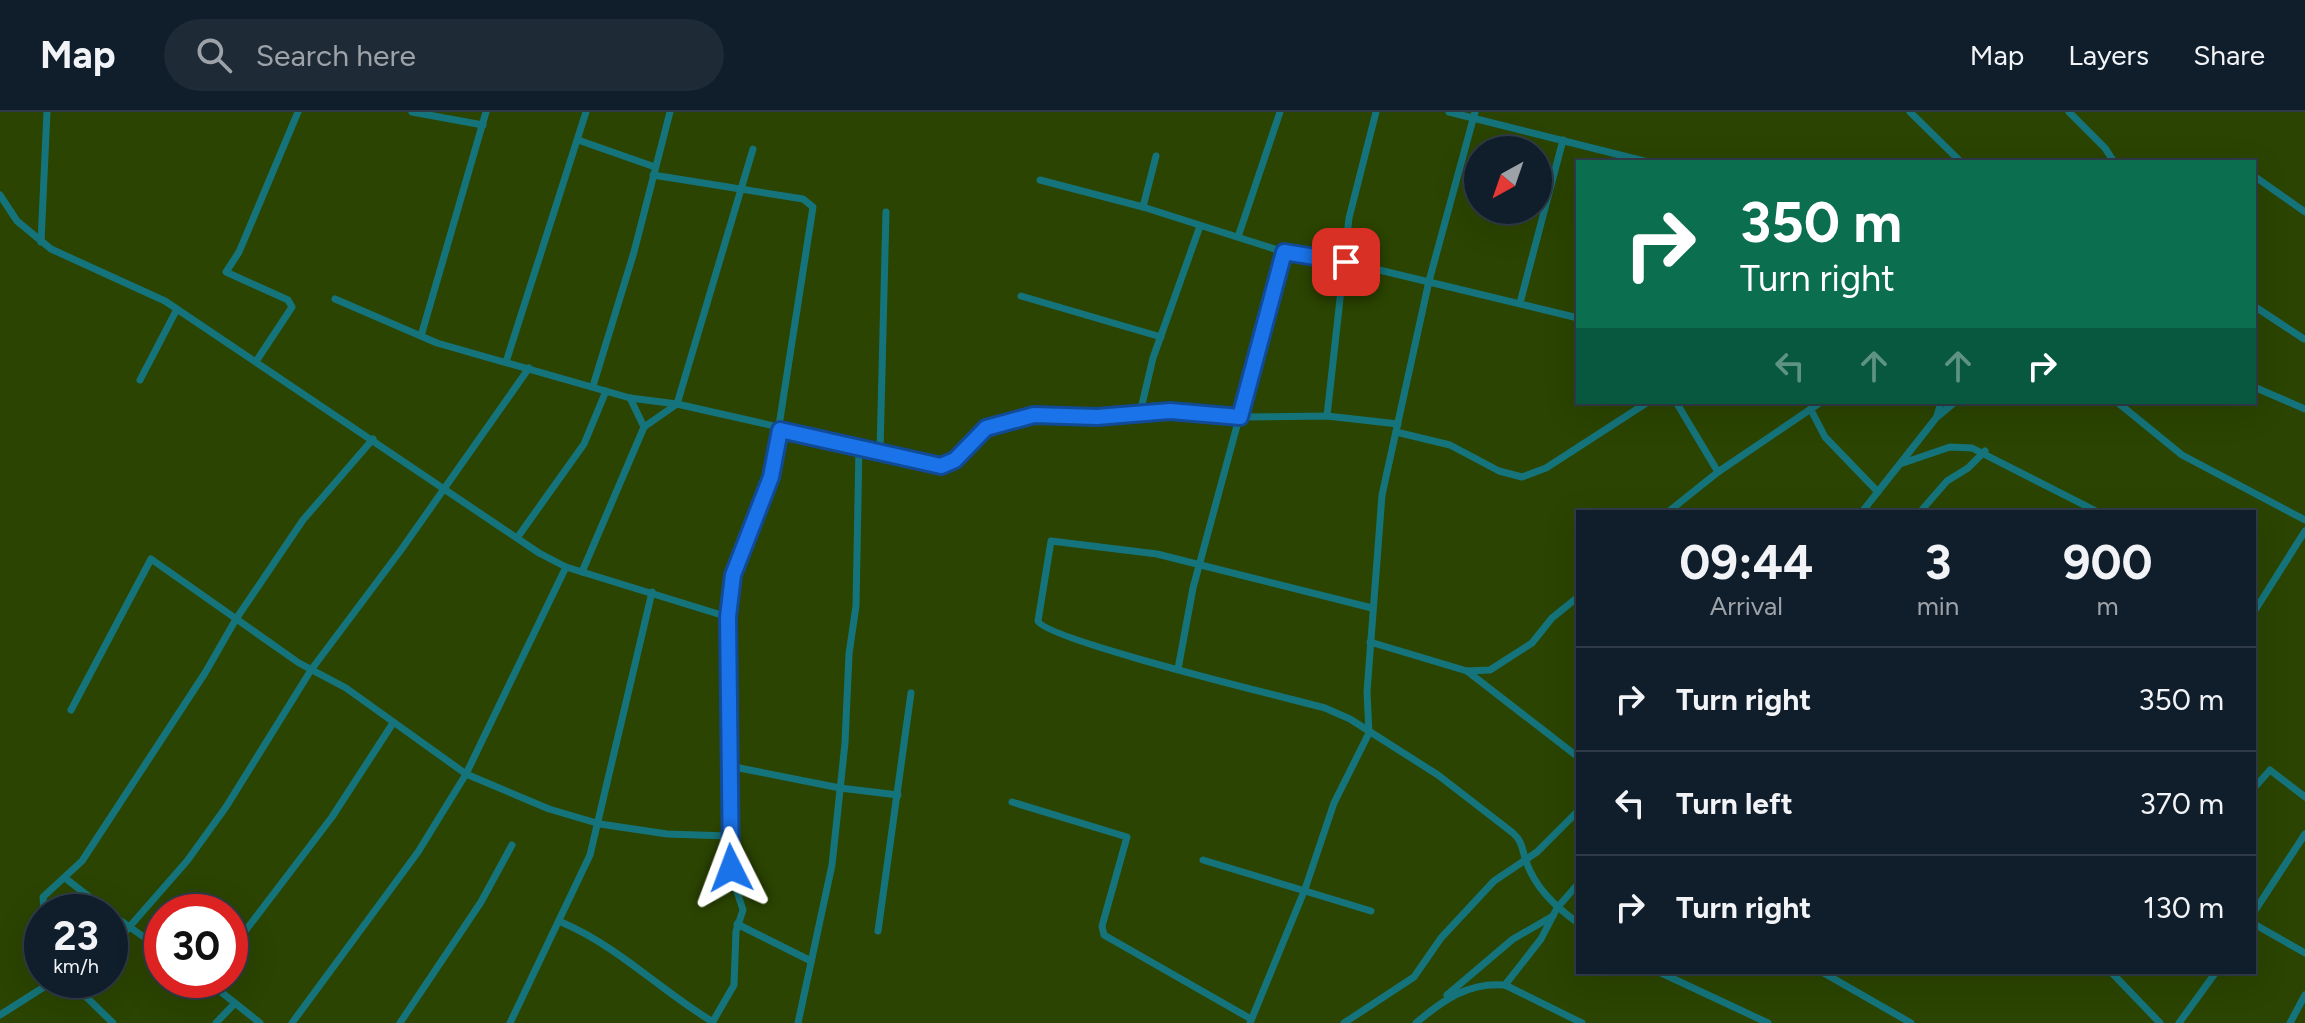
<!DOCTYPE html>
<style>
body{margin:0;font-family:Figtree,sans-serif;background:#1e2a36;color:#f1f3f6;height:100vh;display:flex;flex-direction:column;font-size:30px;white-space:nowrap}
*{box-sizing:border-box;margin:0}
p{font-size:26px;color:#9ca2a8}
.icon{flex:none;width:44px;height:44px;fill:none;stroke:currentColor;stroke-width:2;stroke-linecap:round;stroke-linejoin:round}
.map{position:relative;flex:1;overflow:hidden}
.drawer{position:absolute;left:1576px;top:398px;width:680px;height:464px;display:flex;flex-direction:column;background:#101d2a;border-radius:0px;box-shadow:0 8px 32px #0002,0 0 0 2px #303b47}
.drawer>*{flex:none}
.banner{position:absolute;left:1576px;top:48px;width:680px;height:244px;border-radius:0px;box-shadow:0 8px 32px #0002,0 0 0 2px #303b47;background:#0b6e4f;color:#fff;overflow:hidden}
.needle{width:52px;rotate:220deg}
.fabs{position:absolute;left:1464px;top:24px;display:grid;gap:16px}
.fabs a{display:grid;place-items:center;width:88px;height:88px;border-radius:50%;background:#101d2a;box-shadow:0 8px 32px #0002,0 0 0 2px #303b47;font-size:40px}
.speed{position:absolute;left:24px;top:782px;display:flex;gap:16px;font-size:40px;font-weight:700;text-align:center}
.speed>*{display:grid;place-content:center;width:104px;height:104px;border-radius:50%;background:#101d2a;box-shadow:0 8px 32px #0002,0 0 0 2px #303b47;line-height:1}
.speed small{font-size:20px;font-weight:400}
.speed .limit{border:12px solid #d22;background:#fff;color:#111}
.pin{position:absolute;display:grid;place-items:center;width:68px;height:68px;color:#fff;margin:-34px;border-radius:16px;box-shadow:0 4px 12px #0006}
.me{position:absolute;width:88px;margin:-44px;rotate:357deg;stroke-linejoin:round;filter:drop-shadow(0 0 6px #0008)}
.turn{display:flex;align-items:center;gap:28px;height:168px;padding:0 32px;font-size:36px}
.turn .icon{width:104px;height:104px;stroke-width:2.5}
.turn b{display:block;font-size:56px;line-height:68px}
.lanes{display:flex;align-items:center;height:76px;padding:0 32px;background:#0003;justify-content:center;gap:40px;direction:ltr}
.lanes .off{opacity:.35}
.eta{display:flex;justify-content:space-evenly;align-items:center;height:136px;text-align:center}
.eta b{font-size:48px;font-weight:700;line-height:56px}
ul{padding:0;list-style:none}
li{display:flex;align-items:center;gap:24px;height:104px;padding:0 32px;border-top:2px solid #303b47}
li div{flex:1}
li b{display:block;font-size:30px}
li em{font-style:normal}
header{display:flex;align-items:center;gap:48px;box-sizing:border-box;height:112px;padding:0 40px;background:#101d2a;border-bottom:2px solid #303b47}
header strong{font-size:38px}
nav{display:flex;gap:44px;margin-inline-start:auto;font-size:28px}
.search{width:560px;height:72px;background:#1e2a36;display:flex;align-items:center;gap:20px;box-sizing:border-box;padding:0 28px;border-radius:44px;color:#9ca2a8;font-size:30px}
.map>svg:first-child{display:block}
</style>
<header>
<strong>Map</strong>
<div class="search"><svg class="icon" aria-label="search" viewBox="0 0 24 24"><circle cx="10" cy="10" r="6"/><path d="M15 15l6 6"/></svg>Search here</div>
<nav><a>Map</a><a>Layers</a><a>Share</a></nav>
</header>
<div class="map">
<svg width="2305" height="911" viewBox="0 0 2305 911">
<rect width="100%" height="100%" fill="#152738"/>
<path fill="#2b4401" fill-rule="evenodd" d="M 0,0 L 2305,0 L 2305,911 L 0,911 ZM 1478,38 L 1538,38 L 1538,98 L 1478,98 ZM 1578,50 L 2254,50 L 2254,290 L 1578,290 ZM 1578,400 L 2254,400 L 2254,860 L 1578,860 ZM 42,800 L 110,800 L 110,868 L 42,868 ZM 162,800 L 230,800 L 230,868 L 162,868 Z"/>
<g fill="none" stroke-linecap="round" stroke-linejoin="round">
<g stroke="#15747b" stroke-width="7">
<path d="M 412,0 L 483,13"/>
<path d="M 1449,0 L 1648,50"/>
<path d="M 1910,0 L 1961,50"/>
<path d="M 2069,0 L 2105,36 L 2114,50"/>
<path d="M 578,28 L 655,55"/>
<path d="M 653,63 L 803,87 L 813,95 L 771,365 L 735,451 L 728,505 L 729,724 L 733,767 L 743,798 L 736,819 L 734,873 L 712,911"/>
<path d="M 2254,64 L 2305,100"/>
<path d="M 1040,68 L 1143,95 L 1284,140 L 1346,150 L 1578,206"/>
<path d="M 0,83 L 17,109 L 51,137 L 165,189 L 539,441 L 566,455 L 728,505"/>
<path d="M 1143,95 L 1156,44"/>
<path d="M 1238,125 L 1280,0"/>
<path d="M 41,130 L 47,0"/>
<path d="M 1021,184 L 1161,225"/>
<path d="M 335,187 L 437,231 L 630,286 L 677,292 L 867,335 L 931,354 L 955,348 L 986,316 L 1034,303 L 1097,305 L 1170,299 L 1240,305 L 1327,304 L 1398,312"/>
<path d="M 1520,191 L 1563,28"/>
<path d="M 2254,194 L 2304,227"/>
<path d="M 421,224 L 486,0"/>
<path d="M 257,248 L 292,195 L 288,188 L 226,160 L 239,140 L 298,0"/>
<path d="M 506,250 L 586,0"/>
<path d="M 140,268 L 177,197"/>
<path d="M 593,274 L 634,140 L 670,0"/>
<path d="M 2254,275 L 2305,297"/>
<path d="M 630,286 L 644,315"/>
<path d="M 1676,290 L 1718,360"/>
<path d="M 2117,290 L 2182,343 L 2305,408"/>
<path d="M 1811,298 L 1825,325 L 1878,380"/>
<path d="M 1140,301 L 1153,246 L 1200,114"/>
<path d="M 1327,304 L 1349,106 L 1376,0"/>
<path d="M 1937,304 L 1941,290"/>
<path d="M 1396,320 L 1450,333 L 1499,359 L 1522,365 L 1546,356 L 1648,290"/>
<path d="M 880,339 L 886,100"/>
<path d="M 1900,352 L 1950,335 L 1972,336 L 2098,400"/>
<path d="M 1668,400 L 1718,360 L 1821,290"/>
<path d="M 1862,400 L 1936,306 L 1955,290"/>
<path d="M 1920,400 L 1947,369 L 1968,356 L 1985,339"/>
<path d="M 517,426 L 584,332 L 606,279"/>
<path d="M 582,460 L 644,315 L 677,292 L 753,37"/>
<path d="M 1372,496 L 1157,442 L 1051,429 L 1038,509 C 1046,528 1288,586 1325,596 L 1350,607 L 1438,663 L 1513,721 C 1523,730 1522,738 1526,749 C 1535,776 1556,795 1578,811"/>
<path d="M 2254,500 L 2305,419"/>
<path d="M 1370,530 L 1467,559 L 1490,558 L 1532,531 L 1552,506 L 1578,485"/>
<path d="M 1178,557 L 1193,476 L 1284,140"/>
<path d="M 1467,559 L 1578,645"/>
<path d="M 71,598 L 151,447 L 299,551 L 346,576 L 466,662 L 549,697 L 600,712 L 667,722 L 729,724"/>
<path d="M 729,654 L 840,676 L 898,683"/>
<path d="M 2254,676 L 2270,658 L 2305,685"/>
<path d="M 1012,690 L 1127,725 L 1102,814 L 1104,823 L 1251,907"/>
<path d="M 1203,748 L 1371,799"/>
<path d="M 65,766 L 109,800"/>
<path d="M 44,800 L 43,785 L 82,749 L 205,561 L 236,507 L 303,408 L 373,327"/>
<path d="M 2254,800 L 2305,722"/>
<path d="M 110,801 L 162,838"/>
<path d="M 561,810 C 618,834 661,879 713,910"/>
<path d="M 737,812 L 811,849"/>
<path d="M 2254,812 L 2305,841"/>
<path d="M 878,819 L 911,581"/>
<path d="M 110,837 L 187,749 L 226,695 L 311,558 L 401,438 L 529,256"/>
<path d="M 230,839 L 332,705 L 393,611"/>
<path d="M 1659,860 L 1768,911"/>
<path d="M 1822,860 L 1911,911"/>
<path d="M 2112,861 L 2160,911"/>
<path d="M 70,868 L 77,876 L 84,868"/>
<path d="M 206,868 L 260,911"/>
<path d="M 1505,873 L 1541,827 L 1557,796 L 1578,772"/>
<path d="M 77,876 L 113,911"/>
<path d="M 1447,883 L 1513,827 L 1553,804"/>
<path d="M 0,903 L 55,868"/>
<path d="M 216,911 L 235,891"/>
<path d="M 292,911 L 418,740 L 466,662 L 566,455"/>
<path d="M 400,911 L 481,790 L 512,733"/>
<path d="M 510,911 L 590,743 L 652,480"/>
<path d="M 798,911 L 832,753 L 845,631 L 849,542 L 856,494 L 859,334"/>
<path d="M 1250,911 L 1305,777 L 1334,691 L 1369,621 L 1367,580 L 1382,383 L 1429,169 L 1475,0"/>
<path d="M 1344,911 L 1414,865 L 1441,826 L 1494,769 L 1537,740 L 1578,699"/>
<path d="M 1416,911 C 1443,888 1468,870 1505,873 L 1582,911"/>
<path d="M 2179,911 L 2216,860"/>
<path d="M 2290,911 L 2305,883"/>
</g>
</g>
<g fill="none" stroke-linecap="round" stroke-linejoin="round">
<g stroke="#114b97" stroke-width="20">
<path id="route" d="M 731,756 L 728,505 L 733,463 L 771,365 L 780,318 L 941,354 L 955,348 L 986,316 L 1034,303 L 1097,305 L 1170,299 L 1240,305 L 1284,140 L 1346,150"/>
</g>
<use href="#route" stroke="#1a73e8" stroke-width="14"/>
</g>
</svg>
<div class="fabs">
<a><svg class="needle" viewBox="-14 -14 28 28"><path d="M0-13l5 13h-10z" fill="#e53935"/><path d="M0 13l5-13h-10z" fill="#9ca2a8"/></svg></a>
</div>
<div class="speed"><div>23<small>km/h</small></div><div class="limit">30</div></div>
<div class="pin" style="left:1346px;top:150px;background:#d93025"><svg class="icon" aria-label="arrive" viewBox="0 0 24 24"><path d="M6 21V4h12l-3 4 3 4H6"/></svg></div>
<svg class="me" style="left:731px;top:756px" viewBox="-20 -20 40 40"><path d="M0-17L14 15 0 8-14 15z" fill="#1a73e8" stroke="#fff" stroke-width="4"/></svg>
<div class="banner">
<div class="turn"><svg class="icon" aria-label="right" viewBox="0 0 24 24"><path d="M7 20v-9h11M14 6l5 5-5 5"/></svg><div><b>350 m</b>Turn right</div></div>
<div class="lanes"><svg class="icon off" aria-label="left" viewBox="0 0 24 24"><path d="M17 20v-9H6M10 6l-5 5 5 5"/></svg><svg class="icon off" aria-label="ahead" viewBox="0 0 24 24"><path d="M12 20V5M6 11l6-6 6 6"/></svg><svg class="icon off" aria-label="ahead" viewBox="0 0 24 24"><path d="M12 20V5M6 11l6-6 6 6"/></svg><svg class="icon" aria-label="right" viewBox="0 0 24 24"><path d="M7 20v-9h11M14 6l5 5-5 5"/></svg></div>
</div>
<section class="drawer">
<div class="eta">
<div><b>09:44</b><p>Arrival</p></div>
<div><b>3</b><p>min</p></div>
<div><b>900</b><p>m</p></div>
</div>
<ul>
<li><svg class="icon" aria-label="right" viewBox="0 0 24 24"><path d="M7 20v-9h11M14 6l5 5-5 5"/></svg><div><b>Turn right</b></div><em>350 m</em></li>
<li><svg class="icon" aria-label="left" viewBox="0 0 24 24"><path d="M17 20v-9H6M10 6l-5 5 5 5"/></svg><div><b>Turn left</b></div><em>370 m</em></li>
<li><svg class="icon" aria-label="right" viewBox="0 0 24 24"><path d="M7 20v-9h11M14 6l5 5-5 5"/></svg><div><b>Turn right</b></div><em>130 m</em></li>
</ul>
</section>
</div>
